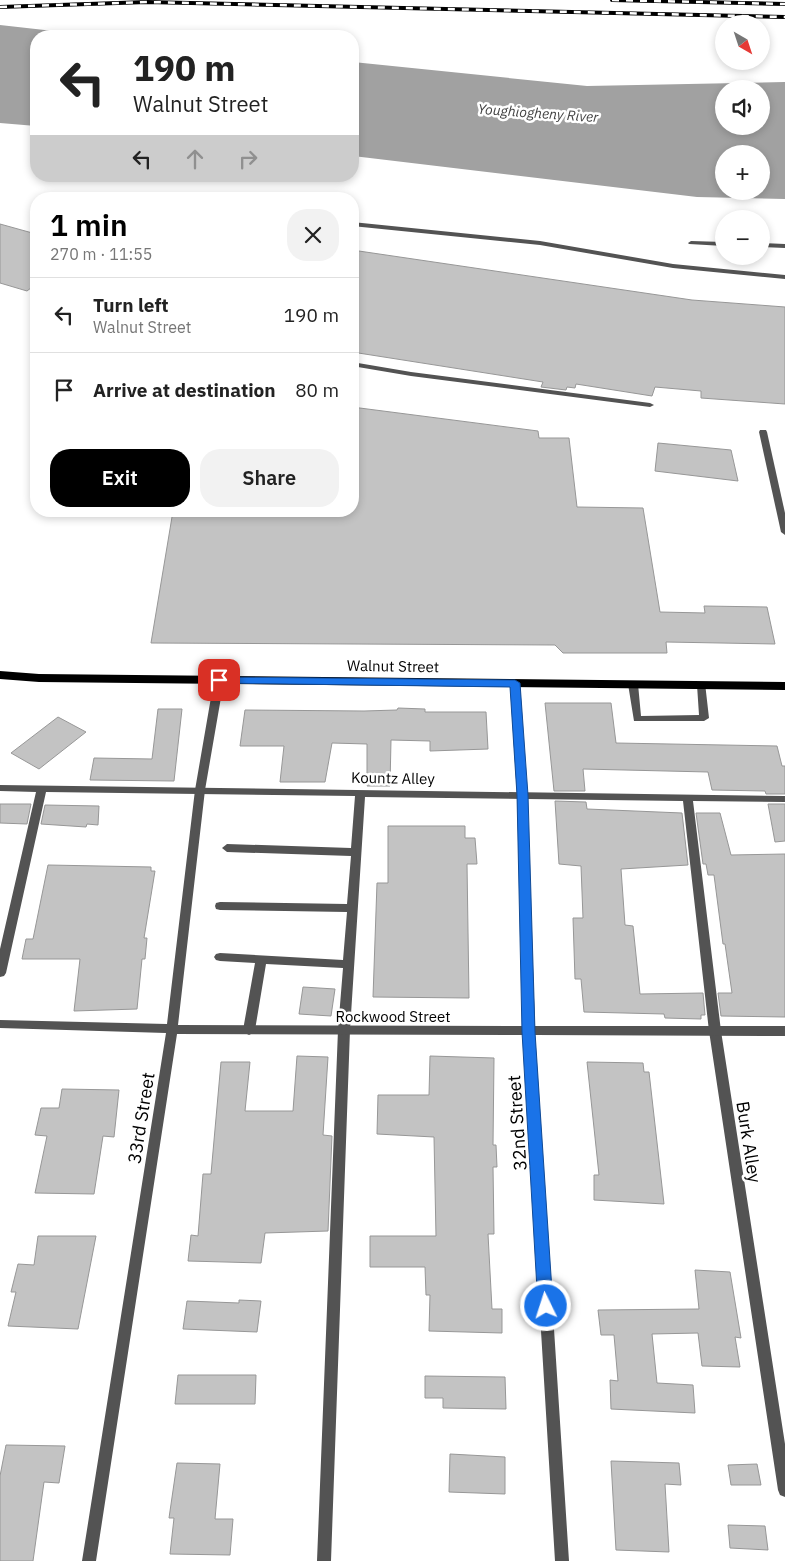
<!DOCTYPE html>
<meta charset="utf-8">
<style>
body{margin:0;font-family:"IBM Plex Sans",sans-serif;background:#f2f2f2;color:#222;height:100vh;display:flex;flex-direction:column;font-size:19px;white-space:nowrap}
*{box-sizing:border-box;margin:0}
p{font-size:16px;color:#767676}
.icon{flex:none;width:28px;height:28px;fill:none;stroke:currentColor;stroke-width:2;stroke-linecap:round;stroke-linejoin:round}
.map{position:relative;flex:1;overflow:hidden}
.details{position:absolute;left:30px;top:192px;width:329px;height:325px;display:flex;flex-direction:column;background:#fff;border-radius:20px;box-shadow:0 2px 8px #0003}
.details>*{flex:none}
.banner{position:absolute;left:30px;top:30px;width:329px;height:152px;border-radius:20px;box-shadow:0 2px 8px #0003;background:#fff;color:#222;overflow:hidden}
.needle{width:32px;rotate:141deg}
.fabs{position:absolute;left:715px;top:15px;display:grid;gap:10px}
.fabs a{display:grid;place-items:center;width:55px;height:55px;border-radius:50%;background:#fff;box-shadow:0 2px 8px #0003;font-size:25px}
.pin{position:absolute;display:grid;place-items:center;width:42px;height:42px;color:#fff;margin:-21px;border-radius:10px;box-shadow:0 2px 8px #0006}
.me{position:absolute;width:55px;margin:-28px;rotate:356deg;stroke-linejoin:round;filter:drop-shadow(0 0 4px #0008)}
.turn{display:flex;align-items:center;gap:18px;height:105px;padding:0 20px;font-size:22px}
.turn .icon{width:65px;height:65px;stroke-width:2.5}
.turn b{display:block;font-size:35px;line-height:42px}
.lanes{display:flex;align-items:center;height:48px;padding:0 20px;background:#0003;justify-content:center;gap:25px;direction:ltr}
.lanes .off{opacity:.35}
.round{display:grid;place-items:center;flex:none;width:52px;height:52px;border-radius:20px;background:#f2f2f2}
.overview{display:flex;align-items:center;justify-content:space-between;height:85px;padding:0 20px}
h1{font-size:30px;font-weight:600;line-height:38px;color:#000}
.action{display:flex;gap:10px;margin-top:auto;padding:10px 20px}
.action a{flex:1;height:58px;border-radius:20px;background:#000;color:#fff;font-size:20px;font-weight:600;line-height:58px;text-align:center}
.action a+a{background:#f2f2f2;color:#222}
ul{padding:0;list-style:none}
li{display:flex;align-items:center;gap:15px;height:75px;padding:0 20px;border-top:1px solid #e0e0e0}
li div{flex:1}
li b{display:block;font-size:19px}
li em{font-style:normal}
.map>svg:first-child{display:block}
</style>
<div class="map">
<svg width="785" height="1561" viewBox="0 0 785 1561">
<rect width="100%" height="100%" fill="#fff"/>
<g fill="#a1a1a1" fill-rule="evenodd">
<path d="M 0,25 L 98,36 L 36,36 L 36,126 L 0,123 Z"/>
<path d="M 353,62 L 587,86 L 785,82 L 785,199 L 697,197 L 353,156 ZM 724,89 L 761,89 L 761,126 L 724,126 ZM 724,154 L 761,154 L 761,191 L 724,191 Z"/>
</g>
<g fill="#c3c3c3" stroke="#979797">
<path d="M 0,224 L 36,234 L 36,284 L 27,291 L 0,283 Z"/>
<path d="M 352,250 L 692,300 L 785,307 L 785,404 L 701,398 L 701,391 L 655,387 L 652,396 L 576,384 L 575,388 L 567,387 L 566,390 L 541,387 L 543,382 L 352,352 Z"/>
<path d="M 352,407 L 538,431 L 539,438 L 569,438 L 577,507 L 643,508 L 660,612 L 705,613 L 704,606 L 767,607 L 775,644 L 666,642 L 667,653 L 563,653 L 555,645 L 151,643 L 173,511 L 352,511 Z"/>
<path d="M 658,443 L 731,450 L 738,481 L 655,471 Z"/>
<path d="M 545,703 L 611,703 L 616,743 L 777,746 L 782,766 L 785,766 L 785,794 L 766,794 L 765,791 L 712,790 L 708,772 L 583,769 L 585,791 L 554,791 Z"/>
<path d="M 398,708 L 425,709 L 425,712 L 486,712 L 488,749 L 430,751 L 430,741 L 391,740 L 390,786 L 367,786 L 367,744 L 332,743 L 325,782 L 280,782 L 284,746 L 240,746 L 245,710 L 364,711 L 397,710 Z"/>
<path d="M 158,709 L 182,709 L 174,781 L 90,780 L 94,758 L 152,759 Z"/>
<path d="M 58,717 L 86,732 L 39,769 L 11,753 Z"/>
<path d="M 555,801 L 586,802 L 587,809 L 682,813 L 688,865 L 621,869 L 625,925 L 633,926 L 640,994 L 703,993 L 705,1015 L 701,1015 L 701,1019 L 665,1018 L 664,1014 L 584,1012 L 581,979 L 575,979 L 573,918 L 583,918 L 581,866 L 559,864 Z"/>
<path d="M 0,804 L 31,804 L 27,824 L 0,823 Z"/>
<path d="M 768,804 L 785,804 L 785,841 L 775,842 Z"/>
<path d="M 45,805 L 99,806 L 98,825 L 87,824 L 86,827 L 41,824 Z"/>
<path d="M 696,813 L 720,813 L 731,855 L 785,854 L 785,1017 L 721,1016 L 718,993 L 732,993 L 725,944 L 723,944 L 714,875 L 708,875 L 706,864 L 703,864 Z"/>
<path d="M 388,826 L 465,826 L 465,838 L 475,838 L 477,864 L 467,864 L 469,998 L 373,997 L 377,883 L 388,883 Z"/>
<path d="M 48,865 L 151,867 L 151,871 L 155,871 L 144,938 L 147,938 L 145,959 L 142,959 L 137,1009 L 74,1011 L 80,959 L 22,959 L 26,939 L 33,939 Z"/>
<path d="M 303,987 L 335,989 L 331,1016 L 299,1014 Z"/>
<path d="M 297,1056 L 328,1057 L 323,1135 L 332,1136 L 328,1231 L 265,1233 L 261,1263 L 188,1261 L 191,1235 L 198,1236 L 203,1174 L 211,1174 L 221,1062 L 250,1062 L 245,1111 L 293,1111 Z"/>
<path d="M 430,1056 L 494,1058 L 493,1145 L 496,1145 L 497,1167 L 493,1167 L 494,1234 L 488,1234 L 492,1309 L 502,1309 L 502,1333 L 429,1331 L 430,1295 L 426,1295 L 425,1267 L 370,1267 L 370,1236 L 436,1236 L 434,1137 L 377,1134 L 378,1095 L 429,1095 Z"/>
<path d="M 587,1062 L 643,1063 L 644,1072 L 649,1072 L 664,1204 L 594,1200 L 594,1175 L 599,1175 Z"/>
<path d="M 62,1089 L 119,1090 L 114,1137 L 103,1136 L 94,1194 L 35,1193 L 47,1136 L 35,1135 L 41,1108 L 59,1108 Z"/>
<path d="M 38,1236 L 96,1236 L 78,1329 L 8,1326 L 16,1292 L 11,1292 L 18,1264 L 34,1265 Z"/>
<path d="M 695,1270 L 730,1272 L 741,1338 L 735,1337 L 740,1367 L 702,1366 L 698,1333 L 652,1334 L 657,1383 L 693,1385 L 695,1413 L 611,1409 L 610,1380 L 618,1381 L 614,1335 L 601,1335 L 598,1310 L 699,1309 Z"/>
<path d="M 239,1300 L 261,1301 L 257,1332 L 183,1329 L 187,1301 L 239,1303 Z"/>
<path d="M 178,1375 L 256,1375 L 255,1404 L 175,1404 Z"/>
<path d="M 425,1376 L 505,1377 L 506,1409 L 443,1408 L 443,1398 L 425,1398 Z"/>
<path d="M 6,1445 L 65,1446 L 59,1483 L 44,1482 L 33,1561 L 0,1561 L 0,1476 Z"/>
<path d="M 450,1454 L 505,1457 L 505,1494 L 449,1492 Z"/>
<path d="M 611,1461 L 679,1463 L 681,1485 L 665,1484 L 669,1552 L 616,1550 Z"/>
<path d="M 177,1463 L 220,1464 L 215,1519 L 233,1519 L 230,1555 L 170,1554 L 174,1518 L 169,1518 Z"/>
<path d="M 757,1464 L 761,1485 L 731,1485 L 728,1465 Z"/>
<path d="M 728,1525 L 765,1526 L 768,1550 L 730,1548 Z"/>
</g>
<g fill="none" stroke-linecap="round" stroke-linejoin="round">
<g fill="#535353" fill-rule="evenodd">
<path d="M 691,241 L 724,242 L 724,246 L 689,244 L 688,243 Z"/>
<path d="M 761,243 L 785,244 L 785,248 L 761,247 Z"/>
<path d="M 633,681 L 638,684 L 641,716 L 699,715 L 697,685 L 699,683 L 705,683 L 709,718 L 704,721 L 634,721 L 628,684 Z"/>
<path d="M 0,785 L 785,796 L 785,802 L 693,801 L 721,1031 L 785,1444 L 785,1497 L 780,1495 L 778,1490 L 709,1031 L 683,801 L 365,797 L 350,1030 L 331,1561 L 317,1561 L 338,1030 L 343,968 L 266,964 L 255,1030 L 253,1033 L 249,1035 L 245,1033 L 243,1030 L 255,963 L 220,961 L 216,960 L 214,957 L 216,954 L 220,953 L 343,960 L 347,912 L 220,910 L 216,909 L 215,906 L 216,903 L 220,902 L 347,904 L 351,856 L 227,852 L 222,848 L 227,844 L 351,848 L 355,796 L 46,792 L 6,973 L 4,976 L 0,977 L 0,949 L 36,792 L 0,791 Z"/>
</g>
<g fill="#535353" fill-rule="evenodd">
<path d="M 352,222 L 540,241 L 673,264 L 785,275 L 785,279 L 673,268 L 540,245 L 352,226 Z"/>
<path d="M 352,362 L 411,372 L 650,403 L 654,405 L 650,407 L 411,376 L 352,366 Z"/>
<path d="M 760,430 L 766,430 L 767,432 L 785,513 L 785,535 L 781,532 L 759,432 Z"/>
<path d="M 219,677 L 224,680 L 205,790 L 178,1025 L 523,1026 L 517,795 L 510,683 L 515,680 L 520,683 L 527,795 L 535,1026 L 785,1026 L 785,1036 L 535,1035 L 569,1561 L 555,1561 L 523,1035 L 177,1034 L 96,1561 L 82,1561 L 166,1033 L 0,1028 L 0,1020 L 167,1024 L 195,790 L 214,680 Z"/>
</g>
<path fill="#000" fill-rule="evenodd" d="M 0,671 L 39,674 L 785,682 L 785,690 L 39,682 L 0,679 Z"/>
<g stroke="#000" stroke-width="4">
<g id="rail">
<path d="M 612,0 L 785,4"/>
<path d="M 0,7 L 147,2 L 785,17"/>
</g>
</g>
<use href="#rail" stroke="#fff" stroke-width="2.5" stroke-dasharray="7" stroke-linecap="butt"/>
</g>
<path fill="#1a73e8" stroke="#114b97" d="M 219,677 L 515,680 L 520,683 L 528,795 L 535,1032 L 553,1306 L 551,1311 L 546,1313 L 541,1311 L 538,1306 L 522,1032 L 517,795 L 510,687 L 215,683 L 215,678 Z"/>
<g text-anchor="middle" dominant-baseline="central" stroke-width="5" stroke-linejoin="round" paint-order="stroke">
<g font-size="14" font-style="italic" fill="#424242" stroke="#fff">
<text transform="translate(538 113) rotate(4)">Youghiogheny River</text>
</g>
<g font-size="15" fill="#000" stroke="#fff">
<text transform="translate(393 666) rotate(1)">Walnut Street</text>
<text transform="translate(393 778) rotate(1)">Kountz Alley</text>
<text x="393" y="1016">Rockwood Street</text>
</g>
<g font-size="18" fill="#000" stroke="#fff">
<text transform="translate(141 1118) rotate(-81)">33rd Street</text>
<text transform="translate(517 1123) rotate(-94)">32nd Street</text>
<text transform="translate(749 1142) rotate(81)">Burk Alley</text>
</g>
</g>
</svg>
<div class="fabs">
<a><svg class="needle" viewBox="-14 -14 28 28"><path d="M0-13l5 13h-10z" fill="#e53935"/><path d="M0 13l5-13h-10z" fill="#767676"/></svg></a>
<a><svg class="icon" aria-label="sound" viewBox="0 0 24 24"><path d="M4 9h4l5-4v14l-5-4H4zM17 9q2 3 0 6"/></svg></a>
<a>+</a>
<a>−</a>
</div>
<div class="pin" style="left:219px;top:680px;background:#d93025"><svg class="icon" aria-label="arrive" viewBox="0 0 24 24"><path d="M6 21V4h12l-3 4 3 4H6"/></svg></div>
<svg class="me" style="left:546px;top:1306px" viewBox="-20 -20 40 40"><circle r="17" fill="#1a73e8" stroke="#fff" stroke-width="3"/><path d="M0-11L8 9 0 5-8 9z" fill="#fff"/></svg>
<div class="banner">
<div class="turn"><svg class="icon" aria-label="left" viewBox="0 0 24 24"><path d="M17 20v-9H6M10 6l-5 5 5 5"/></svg><div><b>190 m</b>Walnut Street</div></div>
<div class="lanes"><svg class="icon" aria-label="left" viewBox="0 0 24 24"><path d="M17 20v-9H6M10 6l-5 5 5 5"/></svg><svg class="icon off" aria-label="ahead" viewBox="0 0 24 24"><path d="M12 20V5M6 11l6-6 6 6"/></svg><svg class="icon off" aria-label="right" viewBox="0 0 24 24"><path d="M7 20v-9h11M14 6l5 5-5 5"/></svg></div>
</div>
<section class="details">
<div class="overview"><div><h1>1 min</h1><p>270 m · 11:55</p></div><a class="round"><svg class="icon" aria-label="close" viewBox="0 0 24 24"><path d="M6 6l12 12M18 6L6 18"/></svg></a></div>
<ul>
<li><svg class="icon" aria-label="left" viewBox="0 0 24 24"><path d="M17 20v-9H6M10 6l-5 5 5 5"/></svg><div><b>Turn left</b><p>Walnut Street</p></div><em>190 m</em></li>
<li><svg class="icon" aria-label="arrive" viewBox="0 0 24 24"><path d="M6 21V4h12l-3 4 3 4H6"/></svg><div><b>Arrive at destination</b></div><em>80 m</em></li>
</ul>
<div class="action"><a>Exit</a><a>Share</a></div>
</section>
</div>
